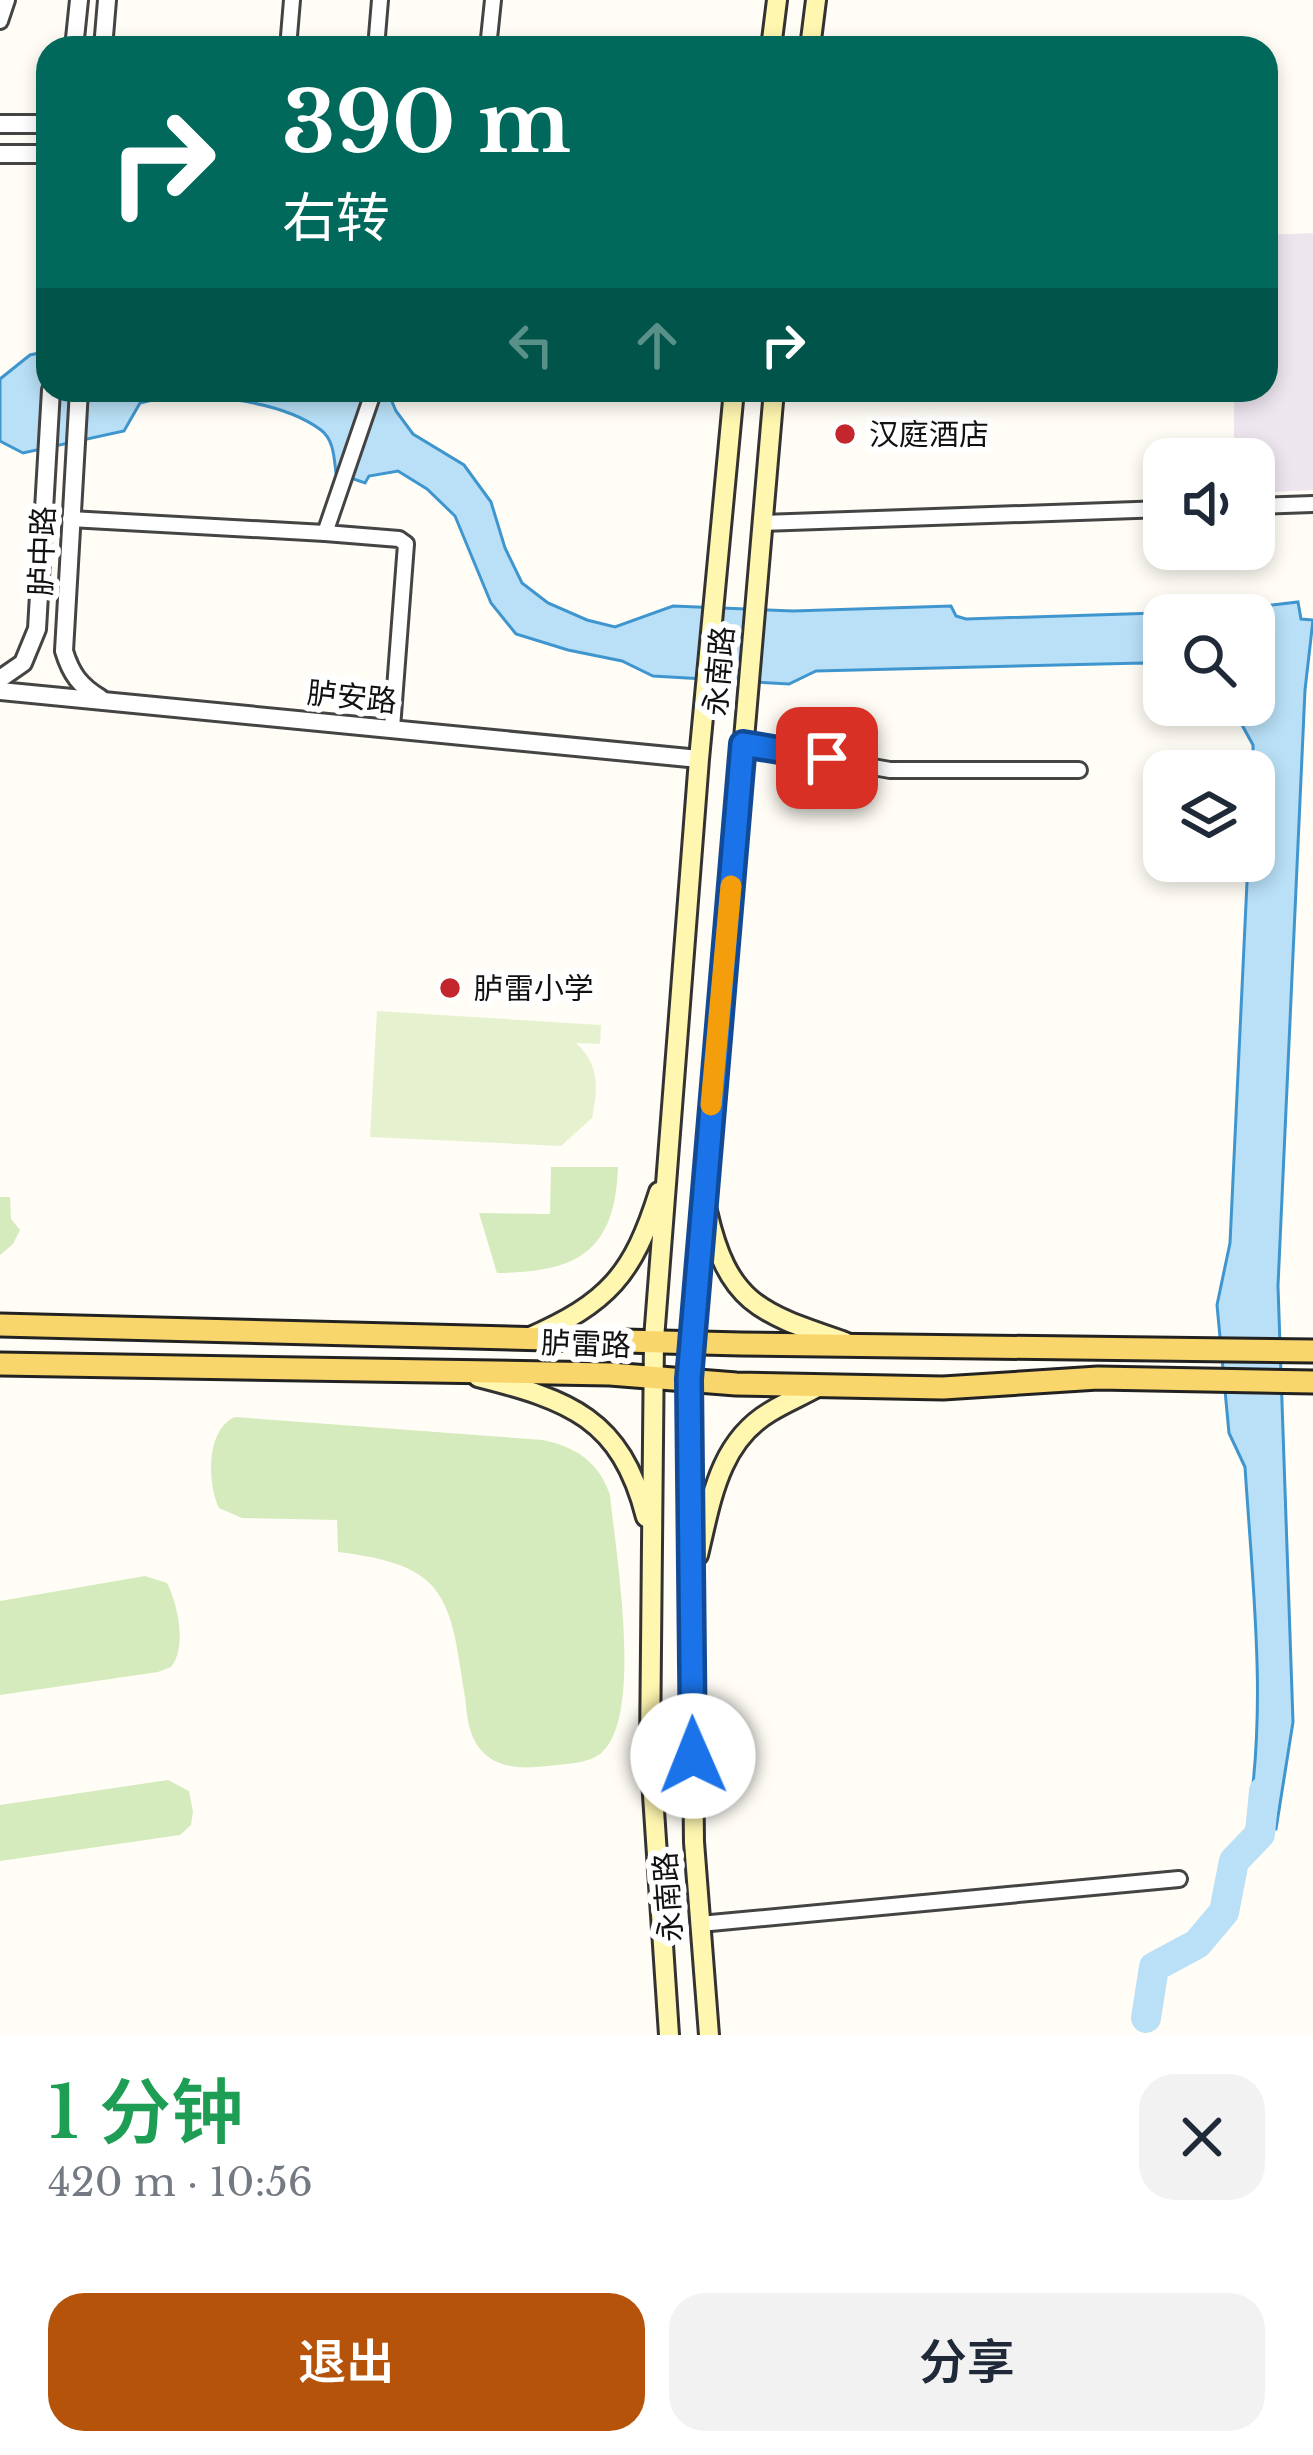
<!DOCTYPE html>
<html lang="zh">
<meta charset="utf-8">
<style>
body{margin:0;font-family:"Libre Baskerville","Noto Sans SC",serif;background:#f2f2f3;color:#1f2937;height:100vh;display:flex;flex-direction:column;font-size:45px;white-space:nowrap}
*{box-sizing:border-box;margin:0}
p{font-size:39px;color:#747a83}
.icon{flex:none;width:66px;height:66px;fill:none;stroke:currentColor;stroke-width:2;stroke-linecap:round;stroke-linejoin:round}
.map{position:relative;height:2035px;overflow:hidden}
.details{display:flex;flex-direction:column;background:#fff;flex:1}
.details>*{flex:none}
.banner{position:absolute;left:36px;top:36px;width:1242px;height:366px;border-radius:36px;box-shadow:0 6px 18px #0003;background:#00695c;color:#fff;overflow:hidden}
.tools{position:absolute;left:1143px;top:438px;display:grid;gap:24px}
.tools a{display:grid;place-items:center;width:132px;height:132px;border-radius:24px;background:#fff;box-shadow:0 6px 18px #0003;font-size:60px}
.pin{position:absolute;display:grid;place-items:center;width:102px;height:102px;color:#fff;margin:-51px;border-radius:24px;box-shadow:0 6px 18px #0006}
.me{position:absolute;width:132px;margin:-66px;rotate:359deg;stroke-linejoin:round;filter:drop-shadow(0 0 9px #0008)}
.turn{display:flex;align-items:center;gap:42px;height:252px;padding:0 48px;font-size:54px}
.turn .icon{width:156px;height:156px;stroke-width:2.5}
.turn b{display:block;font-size:84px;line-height:102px}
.lanes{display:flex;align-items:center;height:114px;padding:0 48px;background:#0003;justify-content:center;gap:60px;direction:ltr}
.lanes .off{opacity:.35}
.round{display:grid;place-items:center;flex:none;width:126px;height:126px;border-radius:36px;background:#f2f2f3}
.head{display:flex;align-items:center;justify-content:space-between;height:204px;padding:0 48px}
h1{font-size:72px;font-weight:600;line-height:90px;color:#1e9e55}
.cta{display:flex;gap:24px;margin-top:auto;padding:24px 48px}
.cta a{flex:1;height:138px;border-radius:36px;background:#b45309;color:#fff;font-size:48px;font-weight:600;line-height:138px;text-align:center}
.cta a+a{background:#f2f2f3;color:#1f2937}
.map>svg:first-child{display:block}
</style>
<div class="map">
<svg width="1313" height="2035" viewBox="0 0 1313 2035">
<rect width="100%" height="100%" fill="#fffdf5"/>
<path fill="#eee6ef" d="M 1313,233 L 1313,490 L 1254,493 L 1254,459 L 1234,459 L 1234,390 L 1266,390 L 1266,235 Z"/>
<g fill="#d5ebbd">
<path d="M 551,1167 L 618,1167 C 615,1254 575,1272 497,1273 L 479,1213 L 550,1214 Z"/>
<path d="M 0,1197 L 10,1197 L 11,1219 L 20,1230 L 13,1244 L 0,1255 Z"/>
<path d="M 235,1417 L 543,1440 C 576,1447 599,1462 610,1495 C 615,1549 645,1719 600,1754 C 587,1764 563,1764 547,1766 C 522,1769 497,1769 480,1749 C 468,1734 467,1715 465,1697 C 450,1597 448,1565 338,1552 L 337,1520 L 242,1518 L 219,1508 C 207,1483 206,1429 235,1417 Z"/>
<path d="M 145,1576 L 167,1583 C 178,1605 187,1647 171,1667 L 158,1672 L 0,1695 L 0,1601 Z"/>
<path d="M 168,1780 L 189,1791 L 193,1812 L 191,1825 L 180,1835 L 0,1861 L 0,1805 Z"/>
</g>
<path fill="#e6f2cf" d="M 377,1011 L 601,1025 L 600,1044 L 576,1043 C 600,1065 598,1088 592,1118 L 561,1146 L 370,1137 Z"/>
<path fill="#b9e0f7" stroke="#3f96cf" stroke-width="3" d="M 48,351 L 48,390 L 387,390 L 396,411 L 413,434 L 464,465 L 491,502 L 505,548 L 522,583 L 548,603 L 587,620 L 615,627 L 673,606 L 793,611 L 951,606 L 956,616 L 966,619 L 1220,611 L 1298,602 L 1301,619 L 1313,620 L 1305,690 L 1278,1286 L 1293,1722 L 1276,1829 L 1246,1835 C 1268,1711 1253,1592 1245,1467 L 1229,1433 L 1217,1305 L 1230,1243 L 1248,861 L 1254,861 L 1253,745 L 1231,705 L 1254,705 L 1254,615 L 1164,615 L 1164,665 L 1143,663 L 816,671 L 789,684 L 653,676 L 622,661 L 568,650 L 516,634 L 491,603 L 455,516 L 427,489 L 398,471 L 369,476 L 365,483 L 336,473 C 334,458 334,440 321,430 C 279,399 189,389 140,403 L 124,431 L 23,453 L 0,441 L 0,379 L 30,355 Z"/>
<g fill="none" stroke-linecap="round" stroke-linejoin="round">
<path stroke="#b9e0f7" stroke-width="30" d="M 1146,2018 L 1154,1967 L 1197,1944 L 1224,1912 L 1234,1861 L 1260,1834 L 1264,1791"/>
<g stroke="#444" stroke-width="20">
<g id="minor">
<path d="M 0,21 L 7,0"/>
<path d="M 288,48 L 292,0"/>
<path d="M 376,48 L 380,0"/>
<path d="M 488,48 L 493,0"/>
<path d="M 374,390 L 325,533 L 399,539 L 406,544 L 392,728"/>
<path d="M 1254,506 L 1313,504"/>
<path d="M 70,519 L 325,533"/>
<path d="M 762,523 L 1164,509"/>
<path d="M 743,744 L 890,770 L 1079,770"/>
<path d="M 700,1924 L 1179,1879"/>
</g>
</g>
<g stroke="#444" stroke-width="22">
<g id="tertiary">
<path d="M 74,48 L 79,0"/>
<path d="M 103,48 L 107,0"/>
<path d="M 0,124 L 48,124"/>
<path d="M 0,154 L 48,154"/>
<path d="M 79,390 L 64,651 C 71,674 80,686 100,698"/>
<path d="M 0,679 L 23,663 L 37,629 L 51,390"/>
<path d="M 0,691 L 699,759"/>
</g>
</g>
<g stroke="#333" stroke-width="24">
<g id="secondary">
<path d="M 771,48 L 777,0"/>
<path d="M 810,48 L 816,0"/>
<path d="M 707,1211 C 728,1304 760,1313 845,1342"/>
<path d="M 528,1338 C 608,1303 633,1275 659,1192"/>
<path d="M 478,1377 C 569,1400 621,1418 646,1517"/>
<path d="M 698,1555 C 711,1502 718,1443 770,1412 C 786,1402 804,1395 821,1385"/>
<path d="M 669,2035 L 650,1750 L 654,1339 L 699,759 L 734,390"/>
<path d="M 709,2035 L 694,1842 L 689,1379 L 774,390"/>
</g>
</g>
<g stroke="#222" stroke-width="27">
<g id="primary">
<path d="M 0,1325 L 741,1344 L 1313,1351"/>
<path d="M 0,1364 L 610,1374 L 736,1384 L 943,1388 L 1098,1378 L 1313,1382"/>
</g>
</g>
<use href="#minor" stroke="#fff" stroke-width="14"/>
<use href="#tertiary" stroke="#fff" stroke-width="16"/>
<use href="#secondary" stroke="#fff6b0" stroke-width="18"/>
<use href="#primary" stroke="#f9d66b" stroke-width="21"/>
</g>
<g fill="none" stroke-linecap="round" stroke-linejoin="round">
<g stroke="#114b97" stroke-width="30">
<path id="route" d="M 693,1756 L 689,1379 L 743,744 L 827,758"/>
</g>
<use href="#route" stroke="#1a73e8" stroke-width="21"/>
<path stroke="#f59e0b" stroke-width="21" d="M 711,1105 L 731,886"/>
</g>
<g fill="#c4262e" stroke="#fff" stroke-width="4.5">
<circle cx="845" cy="434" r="12"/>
<circle cx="450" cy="988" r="12"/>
</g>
<g text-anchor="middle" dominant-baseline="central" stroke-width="12" stroke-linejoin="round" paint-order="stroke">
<g font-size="30" fill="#111" stroke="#fff" text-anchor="start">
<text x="869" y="434">汉庭酒店</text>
<text x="474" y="988">胪雷小学</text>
</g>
<g font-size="30" fill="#111" stroke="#fff">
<text transform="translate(42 551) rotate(-88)">胪中路</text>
<text transform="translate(719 671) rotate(-85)">永南路</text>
<text transform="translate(352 697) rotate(6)">胪安路</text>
<text transform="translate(586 1344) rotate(2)">胪雷路</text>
<text transform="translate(668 1897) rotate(-94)">永南路</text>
</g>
</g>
</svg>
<div class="tools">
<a><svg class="icon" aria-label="sound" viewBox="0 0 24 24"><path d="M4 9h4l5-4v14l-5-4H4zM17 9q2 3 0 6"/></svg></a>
<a><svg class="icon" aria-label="search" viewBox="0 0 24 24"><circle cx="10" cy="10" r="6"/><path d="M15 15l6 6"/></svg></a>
<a><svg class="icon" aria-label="layers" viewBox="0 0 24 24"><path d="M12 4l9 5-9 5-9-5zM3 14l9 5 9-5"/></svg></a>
</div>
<div class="pin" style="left:827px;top:758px;background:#d93025"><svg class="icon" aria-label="arrive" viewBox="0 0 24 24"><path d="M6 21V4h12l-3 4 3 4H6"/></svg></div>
<svg class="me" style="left:693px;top:1756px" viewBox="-20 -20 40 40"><circle r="19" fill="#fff"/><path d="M0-13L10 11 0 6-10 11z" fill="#1a73e8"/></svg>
<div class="banner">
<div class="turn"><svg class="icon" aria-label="right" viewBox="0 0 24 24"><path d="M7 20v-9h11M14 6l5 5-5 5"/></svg><div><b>390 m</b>右转</div></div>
<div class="lanes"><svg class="icon off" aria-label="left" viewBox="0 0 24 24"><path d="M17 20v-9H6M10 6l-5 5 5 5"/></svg><svg class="icon off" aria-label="ahead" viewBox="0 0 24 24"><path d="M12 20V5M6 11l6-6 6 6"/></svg><svg class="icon" aria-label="right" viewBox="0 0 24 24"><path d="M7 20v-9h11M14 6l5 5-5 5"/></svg></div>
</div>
</div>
<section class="details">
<div class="head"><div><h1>1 分钟</h1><p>420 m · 10:56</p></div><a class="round"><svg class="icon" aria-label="close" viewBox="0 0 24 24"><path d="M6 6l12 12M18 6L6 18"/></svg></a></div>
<div class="cta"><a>退出</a><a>分享</a></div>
</section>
